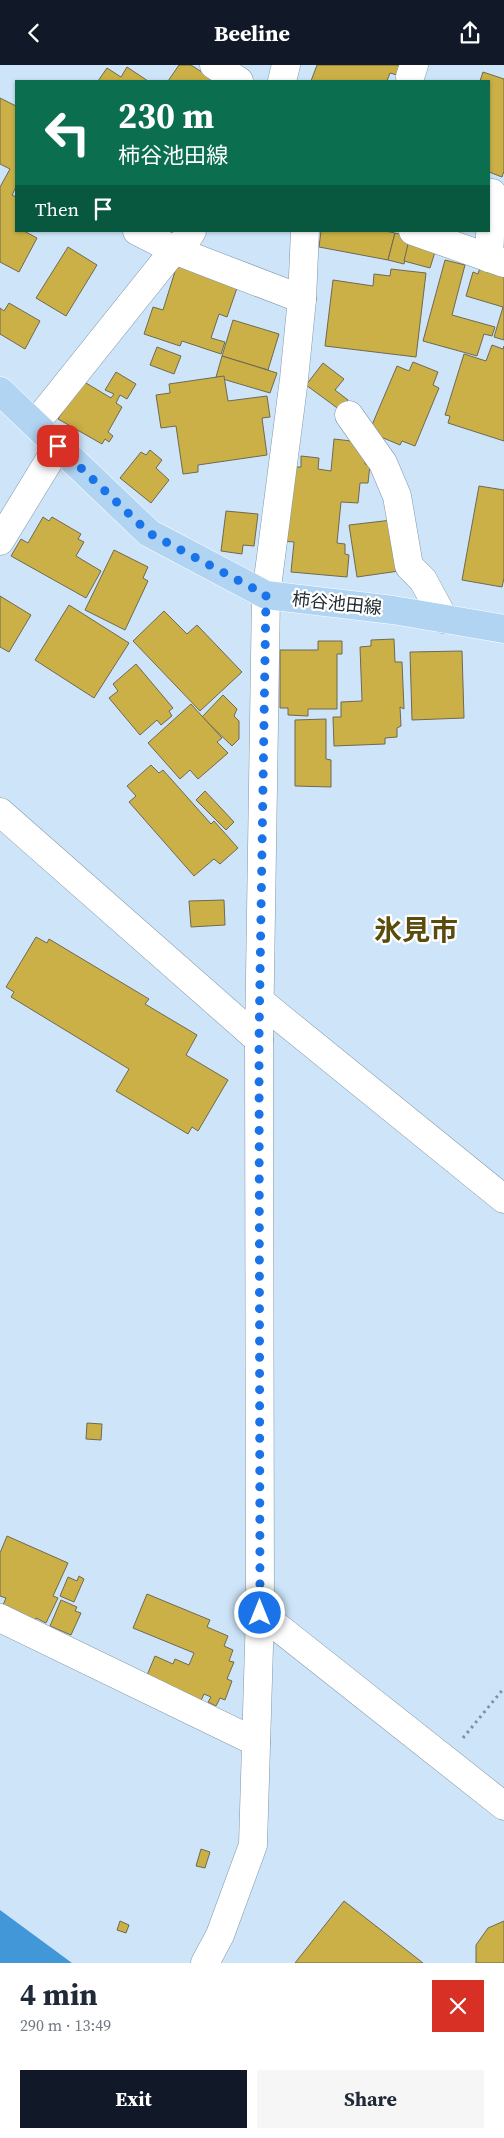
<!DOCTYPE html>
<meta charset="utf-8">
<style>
body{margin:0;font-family:"Source Serif 4","Noto Sans JP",serif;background:#f6f6f7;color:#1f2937;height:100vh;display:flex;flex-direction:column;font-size:19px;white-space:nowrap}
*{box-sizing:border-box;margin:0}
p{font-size:16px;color:#747a83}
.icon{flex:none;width:28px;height:28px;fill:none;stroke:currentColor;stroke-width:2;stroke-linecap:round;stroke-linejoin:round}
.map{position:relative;height:1898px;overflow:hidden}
.panel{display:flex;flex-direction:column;background:#fff;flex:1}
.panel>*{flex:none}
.top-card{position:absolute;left:15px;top:15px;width:475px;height:152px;border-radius:0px;box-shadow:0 1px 4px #0004;background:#0b6e4f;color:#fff;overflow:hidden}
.pin{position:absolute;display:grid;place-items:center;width:42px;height:42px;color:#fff;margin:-21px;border-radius:10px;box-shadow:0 2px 8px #0006}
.me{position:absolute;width:55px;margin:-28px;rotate:0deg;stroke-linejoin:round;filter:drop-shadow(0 0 4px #0008)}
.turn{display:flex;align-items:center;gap:18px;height:105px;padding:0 20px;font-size:22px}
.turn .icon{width:65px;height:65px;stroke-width:2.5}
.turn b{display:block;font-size:35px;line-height:42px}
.then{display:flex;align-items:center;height:48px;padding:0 20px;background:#0003;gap:10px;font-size:19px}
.round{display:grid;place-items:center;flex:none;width:52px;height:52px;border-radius:0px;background:#f6f6f7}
.head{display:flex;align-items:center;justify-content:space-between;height:85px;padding:0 20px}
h1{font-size:30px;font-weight:700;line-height:38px}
.action{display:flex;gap:10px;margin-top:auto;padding:10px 20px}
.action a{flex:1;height:58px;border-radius:0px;background:#111827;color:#fff;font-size:20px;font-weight:700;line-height:58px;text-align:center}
.action a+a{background:#f6f6f7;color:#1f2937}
header{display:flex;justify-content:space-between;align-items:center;height:65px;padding:0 20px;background:#111827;color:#fff;font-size:22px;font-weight:700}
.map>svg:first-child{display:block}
</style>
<header><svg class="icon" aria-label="back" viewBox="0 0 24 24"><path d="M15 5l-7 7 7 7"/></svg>Beeline<svg class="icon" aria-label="share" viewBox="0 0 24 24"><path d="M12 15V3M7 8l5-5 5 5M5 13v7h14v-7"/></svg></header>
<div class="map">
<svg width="504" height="1898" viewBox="0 0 504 1898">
<rect width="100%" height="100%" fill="#cee5f9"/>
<path fill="#4197d8" d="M 0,1845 L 72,1898 L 0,1898 Z"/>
<g fill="#cab046" stroke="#6f6951">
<path d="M 179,0 L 191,0 L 216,16 L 168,16 Z"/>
<path d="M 317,0 L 401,0 L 397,10 L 390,8 L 387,16 L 311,16 Z"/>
<path d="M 127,2 L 148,16 L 98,16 L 107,3 L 121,12 Z"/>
<path d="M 483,7 L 504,14 L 504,106 L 502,112 L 489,107 L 489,16 L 480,16 Z"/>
<path d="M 0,33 L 16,41 L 16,122 L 12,130 L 16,132 L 16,166 L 24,166 L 37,173 L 19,207 L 0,197 L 0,122 L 10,104 L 0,99 Z"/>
<path d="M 321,166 L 385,166 L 395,168 L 388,195 L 319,182 Z"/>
<path d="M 395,168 L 411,172 L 404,199 L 388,195 Z"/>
<path d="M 408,179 L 435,187 L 430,203 L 404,196 Z"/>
<path d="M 68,182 L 97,200 L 66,251 L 36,233 Z"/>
<path d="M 445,195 L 465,200 L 452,250 L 495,262 L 492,271 L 484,269 L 477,291 L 423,276 Z"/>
<path d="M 177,200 L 238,220 L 227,252 L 219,249 L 211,273 L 225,277 L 221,289 L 182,276 L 180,281 L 144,269 L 153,242 L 163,245 Z"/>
<path d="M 480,202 L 504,209 L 504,275 L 494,272 L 503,242 L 466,231 L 473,207 L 478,209 Z"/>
<path d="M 391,204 L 426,208 L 416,292 L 325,281 L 333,215 L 373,221 L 374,209 L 390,211 Z"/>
<path d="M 9,238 L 40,256 L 25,284 L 0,269 L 0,243 L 4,246 Z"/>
<path d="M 233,255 L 279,269 L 268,305 L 222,291 Z"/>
<path d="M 492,280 L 503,284 L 504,281 L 504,376 L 448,358 L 450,351 L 445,350 L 464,289 L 486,296 Z"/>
<path d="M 157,282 L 181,291 L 174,309 L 150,300 Z"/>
<path d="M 222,291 L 277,308 L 270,328 L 216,312 Z"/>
<path d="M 413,297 L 438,307 L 433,320 L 439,323 L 415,381 L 402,376 L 400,380 L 369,367 L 397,301 L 409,306 Z"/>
<path d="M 323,298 L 344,314 L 335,325 L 348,335 L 340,345 L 306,320 Z"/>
<path d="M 116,307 L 136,319 L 127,334 L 120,330 L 116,338 L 122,342 L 108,367 L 113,371 L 109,377 L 105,374 L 102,379 L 58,354 L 81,315 L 111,333 L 114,329 L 105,325 Z"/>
<path d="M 224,311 L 228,336 L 267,331 L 270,352 L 262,353 L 267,390 L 198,400 L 198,407 L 183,409 L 176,361 L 161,363 L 156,330 L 170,328 L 169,319 Z"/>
<path d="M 334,374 L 360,377 L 367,382 L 365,399 L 370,400 L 368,418 L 360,418 L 358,438 L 341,437 L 337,478 L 345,479 L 345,489 L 349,490 L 347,512 L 291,507 L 294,477 L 282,476 L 295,402 L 301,402 L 301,391 L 319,393 L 318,404 L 331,406 Z"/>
<path d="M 150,385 L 162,395 L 156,403 L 169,415 L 151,438 L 120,413 L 141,387 L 146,390 Z"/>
<path d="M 479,421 L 504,425 L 504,513 L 502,522 L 462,515 Z"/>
<path d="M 226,446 L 258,449 L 254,481 L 243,480 L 242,489 L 221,486 Z"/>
<path d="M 43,452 L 49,456 L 52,452 L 81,469 L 78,474 L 84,477 L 76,491 L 101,506 L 86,533 L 11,491 L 21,474 L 28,478 Z"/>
<path d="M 392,455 L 399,506 L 357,512 L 349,460 Z"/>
<path d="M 114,485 L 148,502 L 143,513 L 148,516 L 125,565 L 85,545 Z"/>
<path d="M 0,531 L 31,550 L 9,587 L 0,582 Z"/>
<path d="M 69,540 L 129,578 L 94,633 L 35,595 Z"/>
<path d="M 164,546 L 187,569 L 197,560 L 242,607 L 200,646 L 133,576 Z"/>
<path d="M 394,574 L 395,597 L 402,597 L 404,644 L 400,642 L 401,661 L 397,663 L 397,672 L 385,673 L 385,679 L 334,681 L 333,652 L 341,652 L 341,637 L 362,636 L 360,582 L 371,581 L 371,575 Z"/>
<path d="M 318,576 L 342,576 L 342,589 L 337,589 L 337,644 L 308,644 L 308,651 L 288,650 L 288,643 L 280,643 L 280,585 L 318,585 Z"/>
<path d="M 462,586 L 464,653 L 412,655 L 410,587 Z"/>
<path d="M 136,599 L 173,643 L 169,646 L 172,651 L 161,660 L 157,655 L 140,670 L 109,633 L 118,626 L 113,619 Z"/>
<path d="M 223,630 L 237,644 L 234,651 L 239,656 L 239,674 L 232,681 L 202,652 Z"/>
<path d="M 191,639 L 222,673 L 217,677 L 228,688 L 198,714 L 190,705 L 180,714 L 148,678 Z"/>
<path d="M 326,654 L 326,694 L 331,695 L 331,722 L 295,721 L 295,655 Z"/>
<path d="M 151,700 L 159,708 L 163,705 L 211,759 L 214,756 L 238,783 L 220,799 L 214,794 L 194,811 L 129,737 L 136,731 L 127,721 Z"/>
<path d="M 205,726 L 234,757 L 226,765 L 196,735 Z"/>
<path d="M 224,835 L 225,860 L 191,862 L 189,836 Z"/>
<path d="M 36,872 L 47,878 L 49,874 L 149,934 L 145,939 L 197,970 L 186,990 L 228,1015 L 198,1066 L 192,1062 L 188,1069 L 116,1026 L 129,1004 L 11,932 L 14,927 L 6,922 Z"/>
<path d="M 87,1358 L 102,1359 L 101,1375 L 86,1374 Z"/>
<path d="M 7,1471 L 68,1498 L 53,1531 L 58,1533 L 46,1558 L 36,1553 L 31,1563 L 23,1549 L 3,1540 L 6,1533 L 0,1531 L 0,1488 Z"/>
<path d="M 79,1511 L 84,1514 L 74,1537 L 60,1531 L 68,1512 L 77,1516 Z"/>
<path d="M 147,1529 L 210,1555 L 207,1562 L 228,1571 L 224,1581 L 233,1585 L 229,1596 L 234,1597 L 227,1614 L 232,1616 L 225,1635 L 220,1633 L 216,1641 L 208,1637 L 211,1632 L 204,1629 L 200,1638 L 145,1615 L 155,1591 L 173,1599 L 175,1594 L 189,1600 L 194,1588 L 133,1563 Z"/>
<path d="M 61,1535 L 77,1542 L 75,1546 L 81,1548 L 71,1570 L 50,1561 Z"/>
<path d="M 201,1784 L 210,1787 L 205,1803 L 196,1801 Z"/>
<path d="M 344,1836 L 423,1898 L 295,1898 Z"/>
<path d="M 120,1856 L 129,1860 L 126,1868 L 117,1865 Z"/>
<path d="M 504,1856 L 504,1898 L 476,1898 L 476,1880 L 488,1863 Z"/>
</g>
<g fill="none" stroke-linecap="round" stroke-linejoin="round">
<g stroke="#8196a9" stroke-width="29">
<g id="minor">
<path d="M 214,0 L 239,16"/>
<path d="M 410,12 L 414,0"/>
<path d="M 282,16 L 286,0"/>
<path d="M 137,166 L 174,185 L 302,234"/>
<path d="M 413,166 L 504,198"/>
<path d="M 489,193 L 492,128"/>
<path d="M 349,350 L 383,398 L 397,431 L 409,501 L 423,515 L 444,554"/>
<path d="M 35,359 L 174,185 L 187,174 L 192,166"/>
<path d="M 0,476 L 58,381"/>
<path d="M 0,747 L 259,975"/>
<path d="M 261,937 L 504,1134"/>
<path d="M 260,1548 L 504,1741"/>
<path d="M 0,1553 L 256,1677"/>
<path d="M 205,1898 L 220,1870 L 253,1780 L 260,1548 L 259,975 L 266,530 L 294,314 L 302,234 L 305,166"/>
</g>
</g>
<g stroke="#fff" stroke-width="29">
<path id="major" d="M 0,326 L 149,468 L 266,530 L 393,545 L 504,564"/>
</g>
<path stroke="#7f909e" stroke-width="3" stroke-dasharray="2.5 4" stroke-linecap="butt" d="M 463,1673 L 504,1623"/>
<use href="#minor" stroke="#fff" stroke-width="28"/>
<use href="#major" stroke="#b0d4f2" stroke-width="28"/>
</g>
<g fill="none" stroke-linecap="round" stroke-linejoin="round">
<path stroke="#1a73e8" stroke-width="9" stroke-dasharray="0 16.2" d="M 58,381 L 149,468 L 266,530 L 259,975 L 260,1548"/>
</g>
<g text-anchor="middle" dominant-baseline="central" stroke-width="4.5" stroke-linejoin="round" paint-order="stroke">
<g font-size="18" fill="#212a31" stroke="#fff">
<text transform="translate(337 538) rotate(6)">柿谷池田線</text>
</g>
<g font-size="28" font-weight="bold" fill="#5a4c0c" stroke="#fff">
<text x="416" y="865">氷見市</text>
</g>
</g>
</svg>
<div class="pin" style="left:58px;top:381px;background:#d93025"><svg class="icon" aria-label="arrive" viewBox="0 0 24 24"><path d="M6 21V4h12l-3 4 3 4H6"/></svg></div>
<svg class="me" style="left:260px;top:1548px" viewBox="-20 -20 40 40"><circle r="17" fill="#1a73e8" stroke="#fff" stroke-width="3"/><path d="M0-11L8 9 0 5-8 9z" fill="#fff"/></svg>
<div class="top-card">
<div class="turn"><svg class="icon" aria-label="left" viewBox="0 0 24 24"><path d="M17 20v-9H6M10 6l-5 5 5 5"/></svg><div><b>230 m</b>柿谷池田線</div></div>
<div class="then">Then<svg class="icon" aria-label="arrive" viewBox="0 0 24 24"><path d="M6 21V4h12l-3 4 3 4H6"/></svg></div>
</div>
</div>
<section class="panel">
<div class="head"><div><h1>4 min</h1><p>290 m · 13:49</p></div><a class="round" style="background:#d93025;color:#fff"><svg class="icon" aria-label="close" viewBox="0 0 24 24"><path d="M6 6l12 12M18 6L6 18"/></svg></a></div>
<div class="action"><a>Exit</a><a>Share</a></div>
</section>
